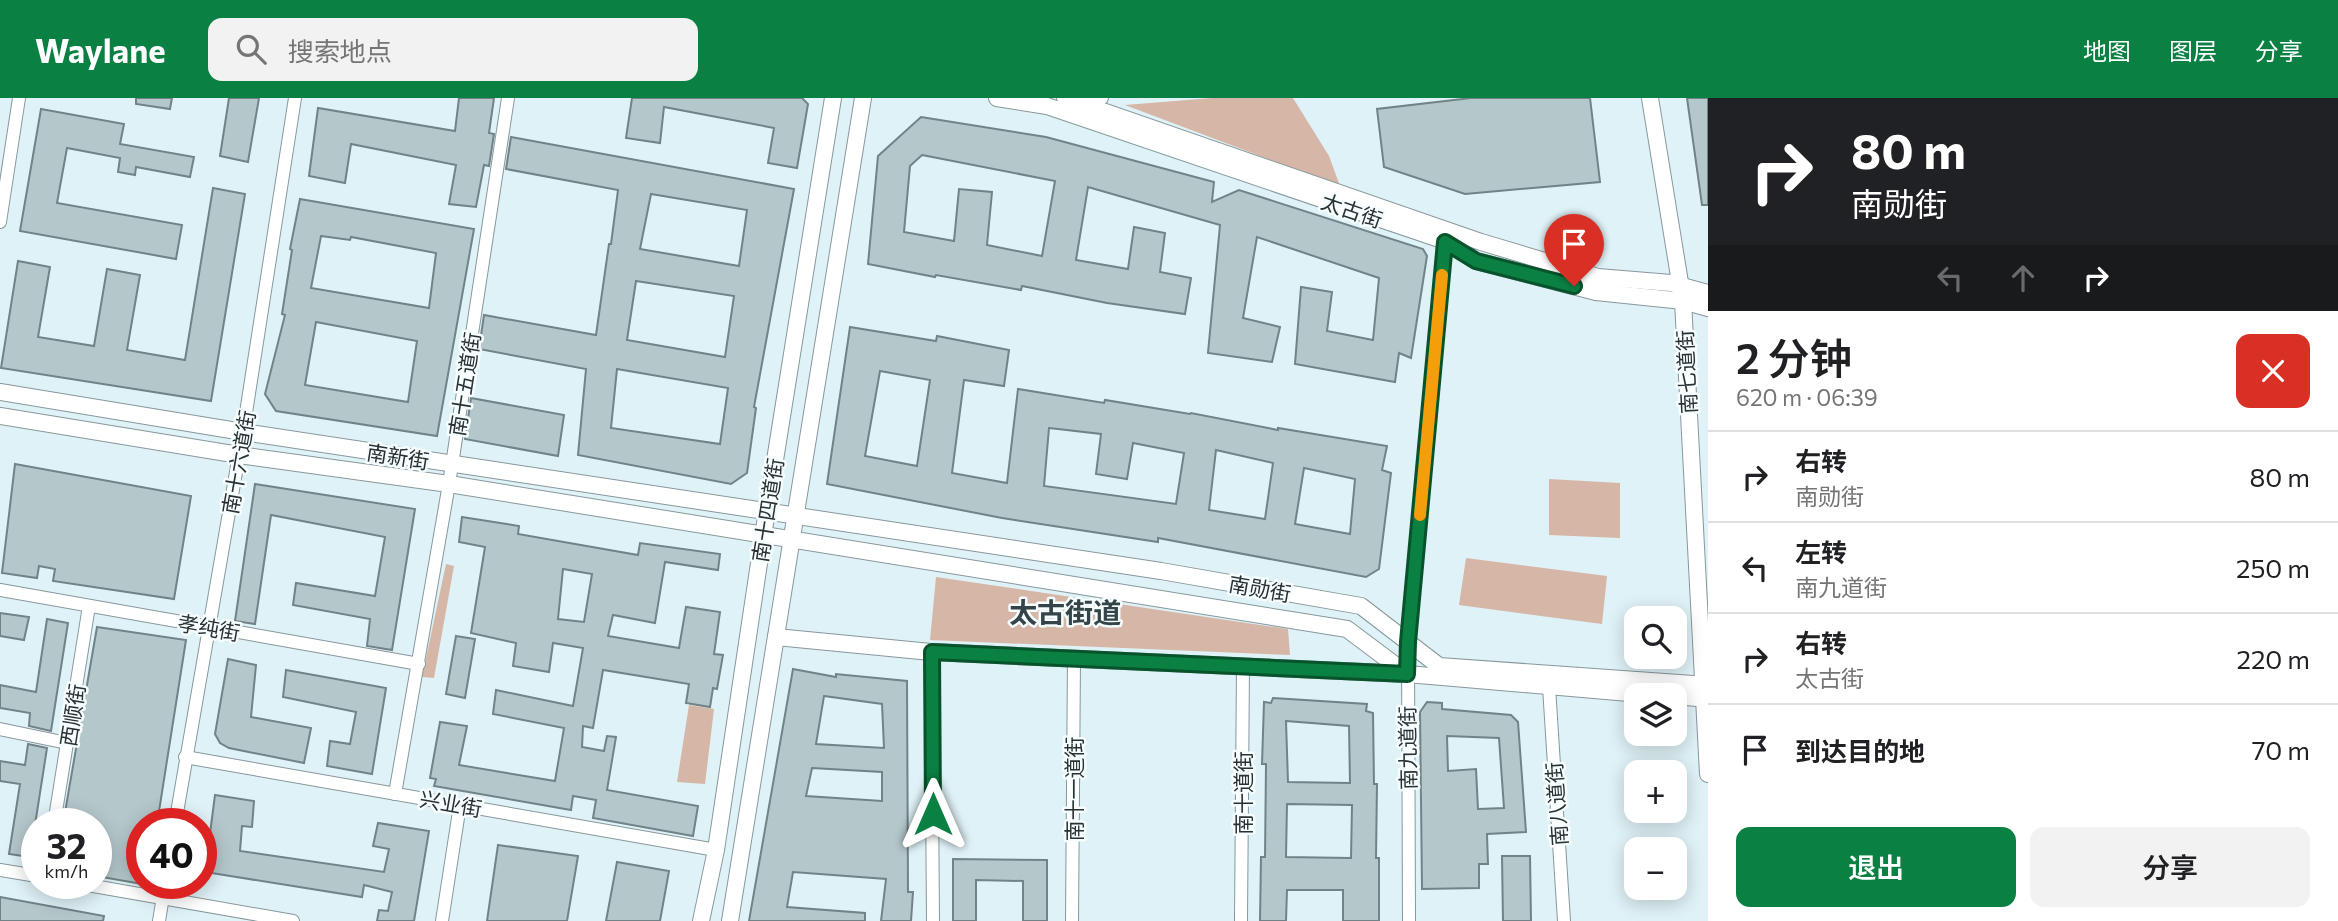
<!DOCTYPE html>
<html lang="zh">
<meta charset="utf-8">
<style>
body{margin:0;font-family:Commissioner,"Noto Sans SC",sans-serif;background:#f2f2f2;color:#202124;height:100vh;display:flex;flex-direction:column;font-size:26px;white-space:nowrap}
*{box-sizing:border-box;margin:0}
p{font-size:23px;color:#757577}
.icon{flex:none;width:38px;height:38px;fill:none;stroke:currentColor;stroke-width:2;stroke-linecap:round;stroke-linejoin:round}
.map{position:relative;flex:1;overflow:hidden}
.details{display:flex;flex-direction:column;background:#fff;width:630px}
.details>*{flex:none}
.guide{background:#202124;color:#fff;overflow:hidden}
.controls{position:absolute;left:1624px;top:508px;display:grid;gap:14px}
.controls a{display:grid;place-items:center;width:63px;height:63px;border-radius:14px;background:#fff;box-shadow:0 4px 18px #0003;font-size:35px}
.speed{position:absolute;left:21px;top:710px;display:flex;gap:14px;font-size:35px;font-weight:700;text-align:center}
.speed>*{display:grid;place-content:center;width:91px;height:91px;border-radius:50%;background:#fff;box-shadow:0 4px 18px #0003;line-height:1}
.speed small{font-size:18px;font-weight:400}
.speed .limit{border:10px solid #d22;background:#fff;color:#111}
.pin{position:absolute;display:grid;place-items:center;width:60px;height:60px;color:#fff;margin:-72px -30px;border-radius:50% 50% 50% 0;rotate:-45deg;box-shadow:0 0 7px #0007}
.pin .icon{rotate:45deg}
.me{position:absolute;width:77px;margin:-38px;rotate:0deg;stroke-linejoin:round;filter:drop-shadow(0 0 5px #0008)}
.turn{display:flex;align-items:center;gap:24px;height:147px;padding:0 28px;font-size:32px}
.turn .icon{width:91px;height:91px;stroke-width:2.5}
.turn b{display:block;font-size:49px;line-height:60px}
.lanes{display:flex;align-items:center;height:66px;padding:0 28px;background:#0003;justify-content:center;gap:35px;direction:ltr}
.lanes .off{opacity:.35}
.round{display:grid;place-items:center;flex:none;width:74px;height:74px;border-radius:14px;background:#f2f2f2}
.summary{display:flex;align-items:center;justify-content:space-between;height:119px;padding:0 28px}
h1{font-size:42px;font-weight:600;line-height:52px}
.button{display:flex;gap:14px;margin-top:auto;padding:14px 28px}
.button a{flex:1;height:80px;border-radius:14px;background:#0b8043;color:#fff;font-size:28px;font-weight:600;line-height:80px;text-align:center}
.button a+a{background:#f2f2f2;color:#202124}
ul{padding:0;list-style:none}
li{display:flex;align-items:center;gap:21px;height:91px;padding:0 28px;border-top:2px solid #e0e0e0}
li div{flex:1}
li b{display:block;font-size:26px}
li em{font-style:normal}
header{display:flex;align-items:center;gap:42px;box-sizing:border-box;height:98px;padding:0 35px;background:#0b8043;color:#fff}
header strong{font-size:33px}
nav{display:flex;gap:38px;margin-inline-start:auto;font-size:24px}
.search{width:490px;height:63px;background:#f2f2f2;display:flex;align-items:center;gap:18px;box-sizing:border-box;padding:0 24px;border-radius:14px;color:#757577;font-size:26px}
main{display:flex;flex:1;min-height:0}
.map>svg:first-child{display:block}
</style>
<header>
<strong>Waylane</strong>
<div class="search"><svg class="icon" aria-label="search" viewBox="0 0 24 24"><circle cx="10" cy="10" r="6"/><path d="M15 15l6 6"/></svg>搜索地点</div>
<nav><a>地图</a><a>图层</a><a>分享</a></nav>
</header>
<main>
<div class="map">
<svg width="1708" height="823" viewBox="0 0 1708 823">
<rect width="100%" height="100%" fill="#dff2f7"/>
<g fill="#d6b6a7">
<path d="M 1212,0 L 1293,0 L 1329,58 L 1340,88 L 1125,7 Z"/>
<path d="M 1549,381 L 1620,385 L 1620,440 L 1549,437 Z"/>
<path d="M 1466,460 L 1607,478 L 1602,526 L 1459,507 Z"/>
<path d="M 446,466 L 454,468 L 434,580 L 422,579 Z"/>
<path d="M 936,479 L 1288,531 L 1290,557 L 930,542 Z"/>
<path d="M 689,607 L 714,611 L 705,686 L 677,684 Z"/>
</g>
<g fill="#b4c7cb" stroke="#718387" stroke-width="2" fill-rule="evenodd">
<path d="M 136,0 L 172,0 L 170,11 L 136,6 Z"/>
<path d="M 229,0 L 259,0 L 248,64 L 220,58 Z"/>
<path d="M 459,0 L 494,0 L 489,35 L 494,36 L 489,68 L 484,67 L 476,109 L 449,106 L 456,67 L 351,46 L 345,85 L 309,78 L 318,10 L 455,33 Z"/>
<path d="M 632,0 L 802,0 L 808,6 L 797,70 L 768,65 L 774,30 L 664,9 L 660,45 L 626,40 Z"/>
<path d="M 1471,0 L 1590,0 L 1600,84 L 1465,96 L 1384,69 L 1377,11 Z"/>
<path d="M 1687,0 L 1708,0 L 1708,107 L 1702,107 Z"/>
<path d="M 41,11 L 124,26 L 120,46 L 194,59 L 190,79 L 136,69 L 135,77 L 118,74 L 120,60 L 67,50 L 57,105 L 182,127 L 176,161 L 20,133 Z"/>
<path d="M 921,19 L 1046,39 L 1214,84 L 1212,104 L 1239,92 L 1423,151 L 1427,158 L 1411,260 L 1399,255 L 1395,284 L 1295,266 L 1301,189 L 1332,194 L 1327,233 L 1373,242 L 1379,180 L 1257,139 L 1243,220 L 1280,229 L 1272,264 L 1208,255 L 1220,127 L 1088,89 L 1076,162 L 1128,171 L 1134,129 L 1165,135 L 1160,174 L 1191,180 L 1185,216 L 1107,205 L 1022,188 L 1021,192 L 936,177 L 935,179 L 868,166 L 878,58 ZM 922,57 L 1055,83 L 1042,158 L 987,147 L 992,94 L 959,91 L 954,143 L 904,134 L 910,68 Z"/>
<path d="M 511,39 L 794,91 L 754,309 L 756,310 L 747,375 L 731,386 L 578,357 L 586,271 L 479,251 L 484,217 L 596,237 L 609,146 L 611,146 L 618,92 L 506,71 ZM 651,96 L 747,112 L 739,168 L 640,151 ZM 636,183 L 734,198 L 725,259 L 627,242 ZM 617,271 L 728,290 L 720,346 L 611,330 Z"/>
<path d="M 213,90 L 245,96 L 211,303 L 1,270 L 18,163 L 50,169 L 38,239 L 94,248 L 107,171 L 140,177 L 127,252 L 185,262 Z"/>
<path d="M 300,101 L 474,131 L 437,338 L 276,313 L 265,296 L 285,217 L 282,216 L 292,152 L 290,151 ZM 321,138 L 350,142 L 351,139 L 436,155 L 429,210 L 311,190 ZM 316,224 L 417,243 L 408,304 L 305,287 Z"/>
<path d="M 850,229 L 936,243 L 937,238 L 1009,252 L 1004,288 L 964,282 L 952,375 L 1007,385 L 1018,291 L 1104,305 L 1105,302 L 1190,316 L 1191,315 L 1278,332 L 1278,330 L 1387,348 L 1382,372 L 1391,375 L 1379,471 L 1366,479 L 1158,440 L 1158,444 L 1002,420 L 827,386 ZM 880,273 L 930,282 L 917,368 L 865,358 ZM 1049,330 L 1101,336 L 1096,376 L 1127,381 L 1133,345 L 1184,355 L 1176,406 L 1044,388 ZM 1216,352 L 1273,365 L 1265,421 L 1209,412 ZM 1304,370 L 1355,381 L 1350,436 L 1295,426 Z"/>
<path d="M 471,300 L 564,317 L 558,358 L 465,341 Z"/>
<path d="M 15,366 L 191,398 L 174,501 L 53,483 L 55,471 L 39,468 L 37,480 L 2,475 Z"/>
<path d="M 255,386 L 415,411 L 392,552 L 367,548 L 370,521 L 293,507 L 296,485 L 375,498 L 385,439 L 271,417 L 255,526 L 235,523 Z"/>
<path d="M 462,419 L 519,428 L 518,436 L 638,457 L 640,445 L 720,456 L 718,472 L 665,464 L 655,525 L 613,517 L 608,538 L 679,550 L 686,509 L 720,514 L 714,556 L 723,557 L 717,591 L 713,590 L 710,609 L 686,605 L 689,586 L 603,572 L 593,630 L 583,628 L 582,649 L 604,653 L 607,638 L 616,639 L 607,692 L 698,708 L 693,738 L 593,720 L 596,702 L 573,698 L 571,712 L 434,688 L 436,681 L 430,680 L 440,624 L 467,628 L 459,667 L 555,683 L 564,630 L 493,616 L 496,592 L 573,608 L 583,550 L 553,545 L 549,574 L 513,568 L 516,545 L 471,535 L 485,449 L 459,444 ZM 563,471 L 592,476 L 584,524 L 558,521 Z"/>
<path d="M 0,515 L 29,519 L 24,542 L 0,538 Z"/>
<path d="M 47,521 L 68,525 L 51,633 L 29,628 L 30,615 L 0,610 L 0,587 L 36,594 Z"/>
<path d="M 97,529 L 186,542 L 157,726 L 142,726 L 142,786 L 96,778 L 96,726 L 63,726 Z"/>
<path d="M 456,538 L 475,541 L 465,600 L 446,596 Z"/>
<path d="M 228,561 L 256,567 L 251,619 L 311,630 L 304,665 L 229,650 L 220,645 L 215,636 Z"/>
<path d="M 793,571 L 836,579 L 836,576 L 907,583 L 908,794 L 913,794 L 911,823 L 881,823 L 886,781 L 793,774 L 787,809 L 865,815 L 865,823 L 749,823 ZM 824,598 L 882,606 L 884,650 L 816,646 ZM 812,670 L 882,674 L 882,703 L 806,698 Z"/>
<path d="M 286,572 L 386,590 L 372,676 L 327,668 L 330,643 L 350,646 L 356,614 L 283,599 Z"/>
<path d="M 1273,600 L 1367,606 L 1366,613 L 1373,615 L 1374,686 L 1377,686 L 1376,760 L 1379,760 L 1379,823 L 1343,823 L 1343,792 L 1287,792 L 1286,823 L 1260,823 L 1261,759 L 1265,759 L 1266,666 L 1262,666 L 1264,604 L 1271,605 ZM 1286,623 L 1349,628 L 1350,685 L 1288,684 ZM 1287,706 L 1352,707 L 1351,760 L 1286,759 Z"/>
<path d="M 1427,604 L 1442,605 L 1442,611 L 1511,617 L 1518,624 L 1526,734 L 1487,736 L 1488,766 L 1479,766 L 1479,790 L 1422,791 L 1420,614 ZM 1447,638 L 1499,640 L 1504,710 L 1478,711 L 1476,671 L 1448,673 Z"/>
<path d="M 28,646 L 47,650 L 30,759 L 9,756 L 20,686 L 0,683 L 0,663 L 25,667 Z"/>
<path d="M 215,697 L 254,703 L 252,729 L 242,728 L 240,753 L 384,774 L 389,751 L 373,748 L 378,725 L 429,733 L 414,823 L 377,823 L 379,812 L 388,813 L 392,794 L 364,787 L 362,799 L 205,774 Z"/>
<path d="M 498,747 L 578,758 L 567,823 L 487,823 Z"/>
<path d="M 1502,758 L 1530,758 L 1531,823 L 1503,823 Z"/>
<path d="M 953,761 L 1047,762 L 1047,823 L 1023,823 L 1023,783 L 976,782 L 976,823 L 953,823 Z"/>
<path d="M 617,764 L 669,773 L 660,823 L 606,823 Z"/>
<path d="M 0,799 L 104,818 L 103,823 L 0,823 Z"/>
</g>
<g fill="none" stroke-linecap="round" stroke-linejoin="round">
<g stroke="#86989c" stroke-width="14">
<g id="minor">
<path d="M 1076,3 L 1102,0"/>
<path d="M 0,124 L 19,0"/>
<path d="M 0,492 L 419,566"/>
<path d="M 931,554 L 933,823"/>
<path d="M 1549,589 L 1564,823"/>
<path d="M 0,631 L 67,645"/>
<path d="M 185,659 L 716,752"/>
<path d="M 395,696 L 449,386 L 508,0"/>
<path d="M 54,726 L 89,508"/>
<path d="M 175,726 L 243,334 L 295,0"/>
<path d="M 0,772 L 37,778"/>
<path d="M 82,786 L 293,823"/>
<path d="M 159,823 L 165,786"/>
<path d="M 442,823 L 460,707"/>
<path d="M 1072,823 L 1074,559"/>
<path d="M 1241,823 L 1243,567"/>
<path d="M 1409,823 L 1408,544 L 1445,143"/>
</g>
</g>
<g stroke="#86989c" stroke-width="18">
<g id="major">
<path d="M 997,0 L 1047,8 L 1445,143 L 1476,163 L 1596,194 L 1683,203 L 1708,210"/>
<path d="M 1065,0 L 1481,144 L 1598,179 L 1671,185 L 1708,195"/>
<path d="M 1650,0 L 1683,203 L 1708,676"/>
<path d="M 0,294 L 243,334 L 1161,473 L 1361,508 L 1439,568 L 1708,587"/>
<path d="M 0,318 L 239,357 L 449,386 L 1347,531 L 1407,576 L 1652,597"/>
<path d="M 776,539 L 931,554 L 1407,576"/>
<path d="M 1675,598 L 1708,601"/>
<path d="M 701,823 L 716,752 L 767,412 L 833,0"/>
<path d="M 730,823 L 863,0"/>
</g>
</g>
<use href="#minor" stroke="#fff" stroke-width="12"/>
<use href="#major" stroke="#fff" stroke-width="16"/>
</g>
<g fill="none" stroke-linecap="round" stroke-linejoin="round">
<g stroke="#07532c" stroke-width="18">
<path id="route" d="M 933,716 L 932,554 L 1407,576 L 1408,544 L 1445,144 L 1476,163 L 1574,188"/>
</g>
<use href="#route" stroke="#0b8043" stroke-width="12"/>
<path stroke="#f59e0b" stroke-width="12" d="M 1420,417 L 1442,177"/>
</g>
<g text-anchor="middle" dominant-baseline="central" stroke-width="5" stroke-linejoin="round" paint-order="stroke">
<g font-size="21" fill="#293132" stroke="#f5fdff">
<text transform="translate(1352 112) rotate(19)">太古街</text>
<text transform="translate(1686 274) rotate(-93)">南七道街</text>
<text transform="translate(464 286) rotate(-81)">南十五道街</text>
<text transform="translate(398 358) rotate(9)">南新街</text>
<text transform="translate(238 364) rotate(-80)">南十六道街</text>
<text transform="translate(767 412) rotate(-81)">南十四道街</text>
<text transform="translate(1260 490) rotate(10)">南勋街</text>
<text transform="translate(209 529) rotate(10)">孝纯街</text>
<text transform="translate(72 617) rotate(-81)">西顺街</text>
<text transform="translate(1407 650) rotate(-91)">南九道街</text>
<text transform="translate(1073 691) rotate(-90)">南十一道街</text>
<text transform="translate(1242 695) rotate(-90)">南十道街</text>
<text transform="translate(451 705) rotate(10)">兴业街</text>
<text transform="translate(1556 706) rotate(-94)">南八道街</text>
</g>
<g font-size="28" font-weight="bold" fill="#344448" stroke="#f5fdff">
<text x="1065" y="514">太古街道</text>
</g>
</g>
</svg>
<div class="controls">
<a><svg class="icon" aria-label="search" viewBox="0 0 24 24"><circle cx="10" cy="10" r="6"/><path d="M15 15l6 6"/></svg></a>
<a><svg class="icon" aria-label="layers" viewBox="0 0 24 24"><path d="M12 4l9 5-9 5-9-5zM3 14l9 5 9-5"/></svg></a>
<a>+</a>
<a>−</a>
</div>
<div class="speed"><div>32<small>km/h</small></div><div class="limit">40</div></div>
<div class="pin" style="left:1574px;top:188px;background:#d93025"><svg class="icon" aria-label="arrive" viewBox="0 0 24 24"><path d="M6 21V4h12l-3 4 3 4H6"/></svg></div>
<svg class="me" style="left:933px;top:716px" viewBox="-20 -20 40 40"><path d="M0-17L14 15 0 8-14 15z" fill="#0b8043" stroke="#fff" stroke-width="4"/></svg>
</div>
<section class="details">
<div class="guide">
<div class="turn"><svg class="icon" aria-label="right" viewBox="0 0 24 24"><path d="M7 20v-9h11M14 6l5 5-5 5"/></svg><div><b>80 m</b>南勋街</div></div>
<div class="lanes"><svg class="icon off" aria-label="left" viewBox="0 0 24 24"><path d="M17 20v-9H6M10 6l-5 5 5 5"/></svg><svg class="icon off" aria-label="ahead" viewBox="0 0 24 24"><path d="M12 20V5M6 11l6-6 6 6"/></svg><svg class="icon" aria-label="right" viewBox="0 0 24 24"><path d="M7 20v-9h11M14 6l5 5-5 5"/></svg></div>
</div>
<div class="summary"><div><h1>2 分钟</h1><p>620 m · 06:39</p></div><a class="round" style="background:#d93025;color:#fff"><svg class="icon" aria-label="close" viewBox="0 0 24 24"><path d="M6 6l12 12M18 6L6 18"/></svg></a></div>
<ul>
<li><svg class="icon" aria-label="right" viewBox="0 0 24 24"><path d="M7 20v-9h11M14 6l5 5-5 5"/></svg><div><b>右转</b><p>南勋街</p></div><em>80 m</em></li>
<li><svg class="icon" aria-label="left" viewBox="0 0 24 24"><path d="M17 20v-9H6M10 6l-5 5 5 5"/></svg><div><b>左转</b><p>南九道街</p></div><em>250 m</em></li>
<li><svg class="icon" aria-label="right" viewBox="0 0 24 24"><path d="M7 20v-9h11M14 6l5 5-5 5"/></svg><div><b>右转</b><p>太古街</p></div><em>220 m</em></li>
<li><svg class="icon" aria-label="arrive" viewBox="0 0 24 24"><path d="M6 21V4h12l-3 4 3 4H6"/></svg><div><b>到达目的地</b></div><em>70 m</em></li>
</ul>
<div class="button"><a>退出</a><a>分享</a></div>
</section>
</main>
